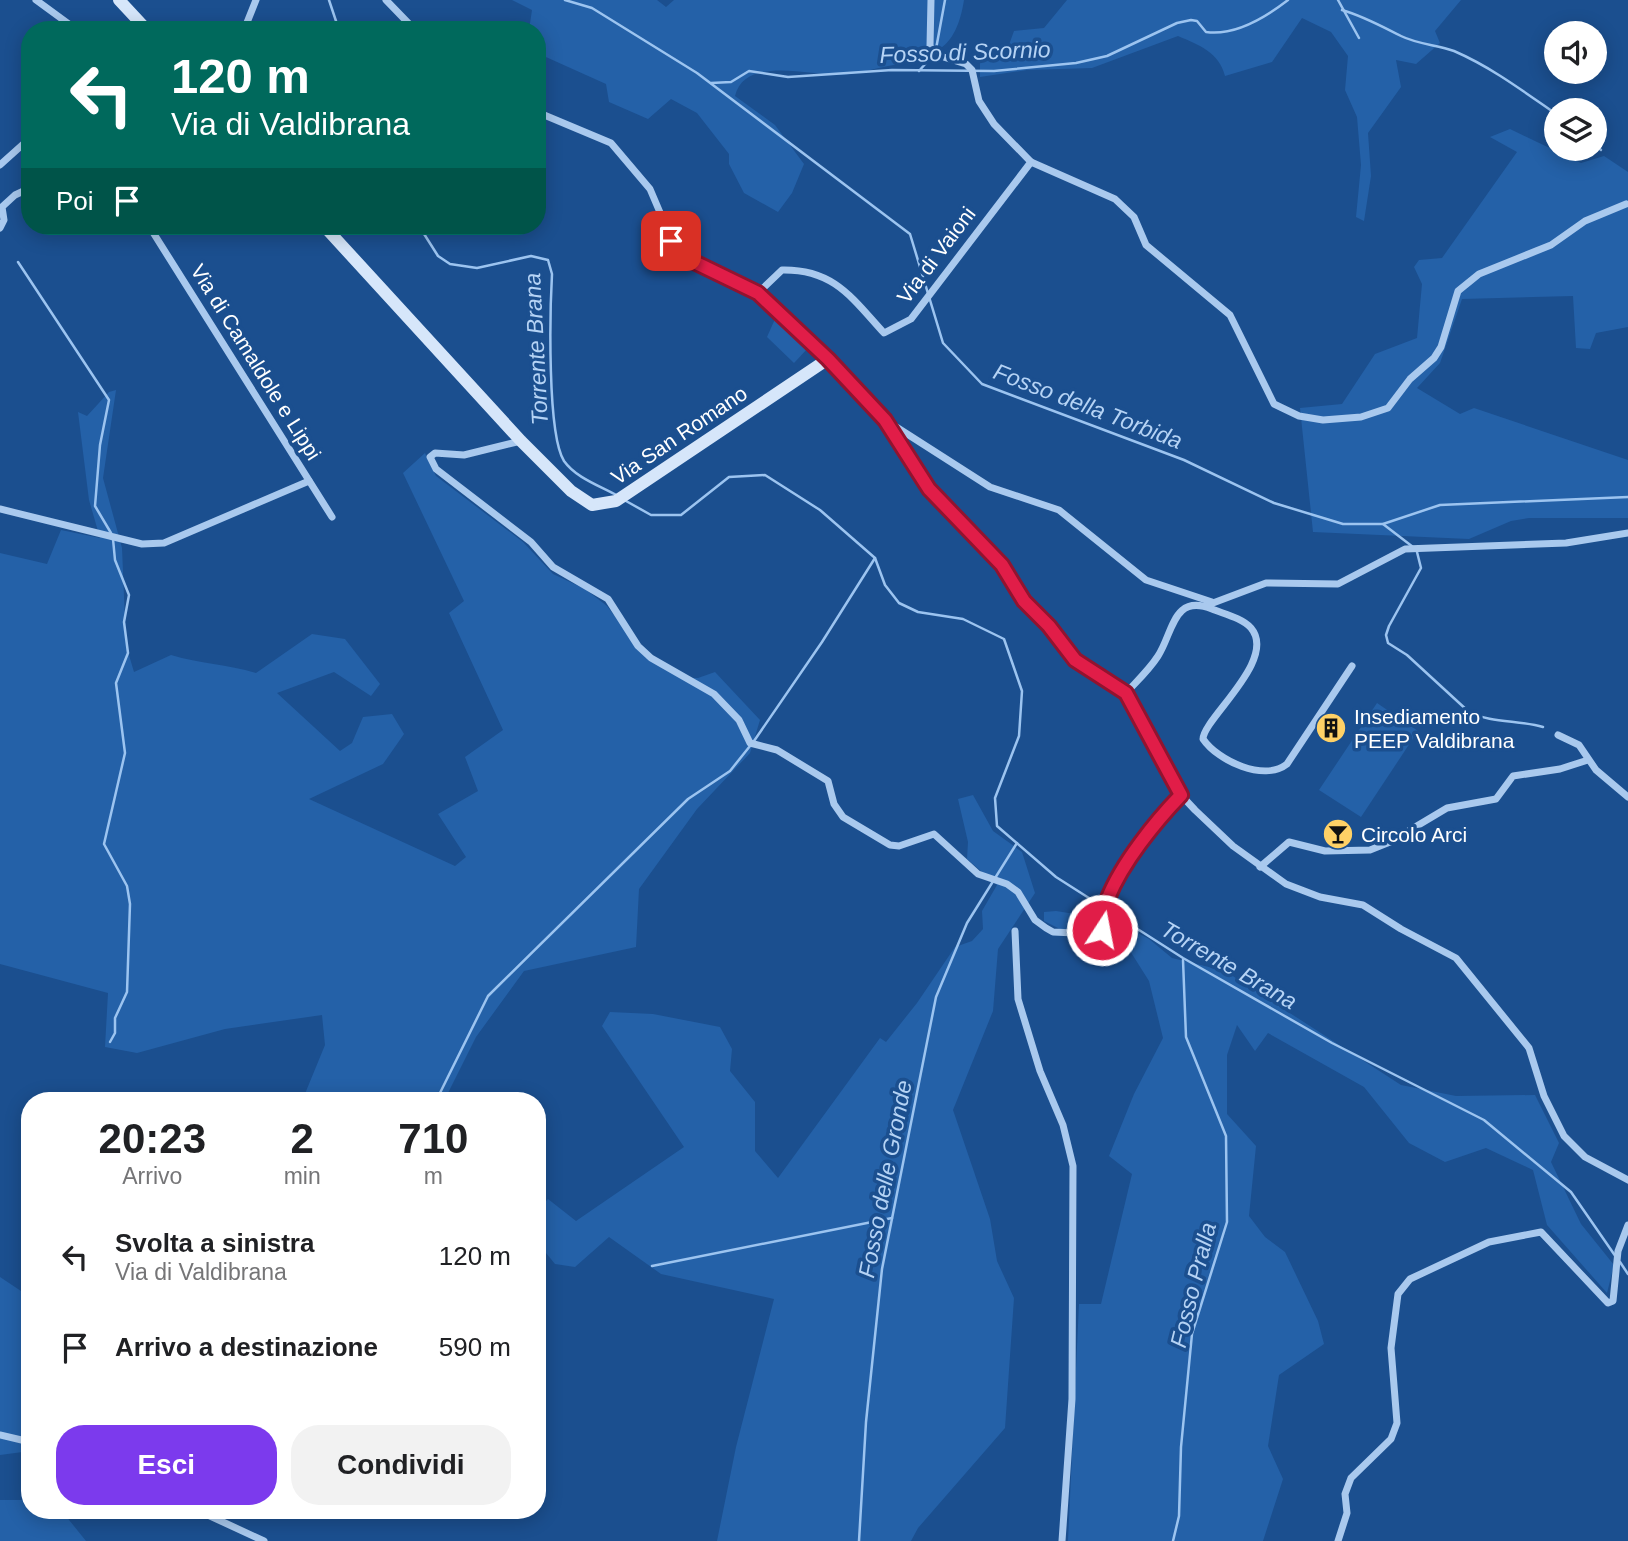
<!DOCTYPE html>
<html lang="it">
<style>
body{margin:0;font-family:Helvetica,sans-serif;background:#f2f2f2;color:#202124;height:100vh;display:flex;flex-direction:column;font-size:26px;white-space:nowrap}
*{box-sizing:border-box;margin:0}
p{font-size:23px;color:#757577}
.icon{flex:none;width:38px;height:38px;fill:none;stroke:currentColor;stroke-width:2;stroke-linecap:round;stroke-linejoin:round}
.map{position:relative;flex:1;overflow:hidden}
.side{position:absolute;left:21px;top:1092px;width:525px;height:427px;display:flex;flex-direction:column;background:#fff;border-radius:28px;box-shadow:0 4px 18px #0003}
.side>*{flex:none}
.hud{position:absolute;left:21px;top:21px;width:525px;height:214px;border-radius:28px;box-shadow:0 4px 18px #0003;background:#00695c;color:#fff;overflow:hidden}
.fabs{position:absolute;left:1544px;top:21px;display:grid;gap:14px}
.fabs a{display:grid;place-items:center;width:63px;height:63px;border-radius:50%;background:#fff;box-shadow:0 4px 18px #0003;font-size:35px}
.pin{position:absolute;display:grid;place-items:center;width:60px;height:60px;color:#fff;margin:-30px;border-radius:14px;box-shadow:0 4px 10px #0006}
.me{position:absolute;width:77px;margin:-38px;rotate:11deg;stroke-linejoin:round;filter:drop-shadow(0 0 5px #0008)}
.turn{display:flex;align-items:center;gap:24px;height:147px;padding:0 35px;font-size:32px}
.turn .icon{width:91px;height:91px;stroke-width:2.5}
.turn b{display:block;font-size:49px;line-height:60px}
.then{display:flex;align-items:center;height:66px;padding:0 35px;background:#0003;gap:14px;font-size:26px}
.eta{display:flex;justify-content:space-evenly;align-items:center;height:119px;text-align:center}
.eta b{font-size:42px;font-weight:700;line-height:49px}
.button{display:flex;gap:14px;margin-top:auto;padding:14px 35px}
.button a{flex:1;height:80px;border-radius:28px;background:#7c3aed;color:#fff;font-size:28px;font-weight:700;line-height:80px;text-align:center}
.button a+a{background:#f2f2f2;color:#202124}
ul{padding:0;list-style:none}
li{display:flex;align-items:center;gap:21px;height:91px;padding:0 35px}
li div{flex:1}
li b{display:block;font-size:26px}
li em{font-style:normal}
.map>svg:first-child{display:block}
</style>
<div class="map">
<svg width="1628" height="1541" viewBox="0 0 1628 1541">
<rect width="100%" height="100%" fill="#1b4f8f"/>
<g fill="#2461a8">
<path d="M 512,0 L 657,0 L 666,7 L 674,0 L 964,0 C 956,50 935,57 888,66 C 873,69 856,74 841,75 C 811,76 745,55 735,96 L 775,125 L 804,164 L 792,193 L 778,212 L 744,193 L 729,164 L 729,154 L 697,113 L 671,99 L 648,119 L 609,102 L 606,84 L 537,53 L 537,30 L 529,30 L 532,10 Z"/>
<path d="M 1067,0 L 1461,0 L 1435,31 L 1440,43 L 1416,64 L 1396,60 L 1401,87 L 1368,133 L 1371,176 L 1364,221 L 1356,217 L 1361,165 L 1357,117 L 1345,90 L 1348,56 L 1331,32 L 1302,18 L 1272,62 L 1225,76 C 1219,52 1199,45 1178,36 L 1092,68 L 1027,70 L 980,77 L 980,61 L 1005,56 L 1014,31 L 1044,28 Z"/>
<path d="M 1510,129 L 1581,163 L 1604,156 L 1628,172 L 1628,327 L 1596,333 L 1590,349 L 1576,348 L 1573,296 L 1462,299 L 1440,363 L 1417,388 L 1460,414 L 1474,408 L 1628,460 L 1628,518 L 1529,518 L 1511,521 L 1469,539 L 1313,532 L 1300,408 L 1342,404 L 1375,354 L 1417,338 L 1422,284 L 1414,267 L 1419,260 L 1442,258 L 1517,152 L 1490,137 Z"/>
<path d="M 775,319 L 808,348 L 794,363 L 767,337 Z"/>
<path d="M 116,390 L 103,478 L 122,548 L 126,645 L 134,672 L 171,655 C 200,664 227,664 256,673 L 312,634 L 345,639 L 380,684 L 371,696 L 334,672 L 277,693 L 340,751 L 352,743 L 363,717 L 392,714 L 404,734 L 383,764 L 309,799 L 455,866 L 466,857 L 438,814 L 478,791 L 465,757 L 503,730 L 449,613 L 464,601 L 403,473 L 425,453 L 436,476 L 523,542 L 553,574 L 585,589 L 607,606 L 647,658 L 683,678 L 698,678 L 715,672 L 760,720 L 750,753 L 697,809 L 639,889 L 636,947 L 524,971 L 476,1037 L 444,1101 L 302,1101 L 325,1045 L 322,1015 L 225,1029 L 137,1053 L 105,1047 L 108,993 L 0,964 L 0,553 L 47,564 L 61,530 L 100,538 L 89,500 L 78,412 L 87,416 L 109,392 Z"/>
<path d="M 1377,703 L 1418,731 L 1361,817 L 1319,790 Z"/>
<path d="M 973,795 L 993,831 L 1022,852 L 1035,893 L 998,949 L 993,1011 L 953,1110 L 990,1219 L 997,1261 L 1014,1298 L 1005,1428 L 918,1528 L 911,1541 L 717,1541 L 736,1447 L 774,1299 L 661,1274 L 609,1237 L 575,1267 L 555,1264 L 537,1242 L 537,1210 L 548,1199 L 576,1221 L 684,1147 L 602,1026 L 610,1012 L 653,1014 L 720,1027 L 732,1049 L 730,1071 L 755,1102 L 755,1151 L 778,1178 L 880,1038 L 886,1042 L 917,1003 L 955,947 L 972,941 L 983,929 L 982,911 L 997,885 L 967,859 L 968,842 L 958,799 Z"/>
<path d="M 1056,911 L 1113,920 L 1149,939 L 1172,958 L 1225,971 L 1401,1085 L 1456,1096 L 1535,1095 L 1559,1143 L 1551,1162 L 1581,1224 L 1614,1265 L 1607,1293 L 1547,1225 L 1533,1170 L 1486,1148 L 1445,1162 L 1409,1143 L 1364,1087 L 1268,1033 L 1255,1051 L 1237,1025 L 1227,1055 L 1227,1114 L 1256,1146 L 1249,1216 L 1265,1237 L 1285,1252 L 1318,1321 L 1324,1344 L 1279,1375 L 1268,1446 L 1283,1479 L 1263,1541 L 1068,1541 L 1079,1304 L 1101,1304 L 1132,1174 L 1109,1156 L 1134,1094 L 1163,1038 L 1149,981 L 1120,935 L 1060,929 L 1044,921 L 1044,912 Z"/>
<path d="M 0,1277 L 30,1297 L 30,1451 L 0,1455 Z"/>
<path d="M 0,1500 L 30,1500 L 30,1510 L 61,1510 L 86,1541 L 0,1541 Z"/>
</g>
<g fill="none" stroke-linecap="round" stroke-linejoin="round">
<g stroke="#9cc4f0" stroke-width="2.5">
<path d="M 329,0 L 339,30"/>
<path d="M 565,0 L 592,8 L 697,73 L 910,234 L 943,343 L 982,384 L 1184,460 L 1274,503 L 1343,524 L 1383,524 L 1440,505 L 1628,497"/>
<path d="M 1338,0 L 1359,38"/>
<path d="M 1342,10 C 1363,16 1381,26 1401,36 C 1417,44 1437,45 1454,51 C 1491,67 1523,91 1556,114"/>
<path d="M 936,49 L 945,0"/>
<path d="M 919,71 L 933,55"/>
<path d="M 711,83 L 731,82 L 749,71 L 788,77 L 892,70 L 994,71 L 1076,63 L 1107,56 L 1177,23 L 1191,20 L 1197,21 L 1206,32 C 1234,36 1266,17 1288,0"/>
<path d="M 1594,144 L 1601,150"/>
<path d="M 419,226 L 438,256 L 450,264 L 477,268 L 531,256 L 548,260 L 552,274 C 550,310 547,434 564,461 C 576,478 600,486 618,496"/>
<path d="M 18,262 L 109,400 L 100,445 L 95,506 L 111,533"/>
<path d="M 626,501 L 651,515 L 681,515 L 729,477 L 765,475 L 820,510 L 875,558 L 885,585 L 899,603 L 918,612 L 963,619 L 1004,639 L 1022,691 L 1019,736 L 995,798 L 997,826 L 1056,877 L 1183,958 L 1332,1043 L 1484,1120 L 1571,1192 L 1616,1257"/>
<path d="M 1383,524 L 1413,547"/>
<path d="M 1417,552 L 1421,568 L 1389,626 L 1386,635 L 1388,643 L 1407,655 L 1469,712 C 1491,723 1519,720 1543,727"/>
<path d="M 754,741 L 822,642 L 875,558"/>
<path d="M 110,1042 L 115,1033 L 115,1018 L 127,992 L 130,904 L 127,886 L 104,844 L 125,753 L 116,683 L 128,653 L 124,622 L 129,595 L 115,560 L 113,539"/>
<path d="M 436,1101 L 488,996 L 688,799 L 730,771 L 750,746"/>
<path d="M 1620,1262 L 1628,1274"/>
<path d="M 652,1266 L 892,1218"/>
<path d="M 859,1541 L 866,1422 L 882,1269 L 936,997 L 967,923 L 1017,843"/>
<path d="M 1173,1541 L 1179,1516 L 1181,1447 L 1192,1334 L 1227,1222 L 1226,1136 L 1186,1037 L 1183,960"/>
</g>
<g stroke="#a9c9ee" stroke-width="7">
<path d="M 36,0 L 77,30"/>
<path d="M 386,0 L 415,30"/>
<path d="M 244,30 L 256,0"/>
<path d="M 537,112 L 611,143 L 650,189 L 676,250 L 758,293 L 828,359 L 885,420 L 929,489 L 1002,565 L 1024,601 L 1075,660 L 1126,693 L 1181,795 L 1195,810 L 1233,846 L 1286,884 L 1320,897 L 1363,905 L 1401,929 L 1456,958 L 1529,1048 L 1544,1096 L 1564,1136 L 1585,1157 L 1628,1180"/>
<path d="M 1031,162 L 1115,199 L 1134,217 L 1146,245 L 1230,315 L 1274,404 L 1299,416 L 1323,420 L 1361,417 L 1388,408 L 1410,379 L 1434,358 L 1441,347 L 1458,291 L 1479,274 L 1551,245 L 1585,221 L 1626,204"/>
<path d="M 0,165 L 30,138"/>
<path d="M 149,226 L 332,517"/>
<path d="M 0,228 L 4,220 L 2,207 L 15,195 L 30,188"/>
<path d="M 758,293 L 782,270 C 834,269 852,298 884,333 L 911,319 L 1031,162 L 994,124 L 979,101 L 972,70 L 966,64 L 937,55 L 930,46 L 931,0"/>
<path d="M 890,423 L 990,487 L 1059,510 L 1146,580 L 1212,602"/>
<path d="M 521,441 L 464,455 L 435,453 L 430,457 L 436,469 L 531,542 L 553,567 L 608,599 L 638,646 L 651,658 L 714,694 L 739,720 L 750,743 L 777,750 L 828,781 L 834,804 L 843,817 L 890,845 L 899,846 L 934,834 L 978,874 L 1007,884 L 1018,892 L 1035,920 L 1046,928 L 1053,932 L 1097,934 L 1102,930 C 1105,919 1104,909 1108,898 C 1121,863 1156,822 1181,795"/>
<path d="M 0,509 L 142,544 L 164,543 L 309,481"/>
<path d="M 1205,606 L 1266,583 L 1338,584 L 1405,549 L 1566,543 L 1628,533"/>
<path d="M 1126,693 C 1137,681 1149,670 1158,656 C 1173,633 1173,593 1212,609 C 1224,614 1242,618 1251,628 C 1278,660 1203,719 1203,739 C 1218,761 1264,782 1287,764 L 1352,666"/>
<path d="M 1558,735 L 1579,745 L 1596,770 L 1628,797"/>
<path d="M 1260,867 L 1289,842 L 1325,851 L 1370,850 L 1390,842 L 1447,808 L 1496,799 L 1513,776 L 1560,769 L 1588,760"/>
<path d="M 1015,931 L 1018,999 L 1040,1071 L 1063,1125 L 1073,1166 L 1072,1399 L 1062,1541"/>
<path d="M 0,1435 L 30,1442"/>
<path d="M 197,1510 L 264,1541"/>
<path d="M 1338,1541 L 1347,1513 L 1345,1494 L 1351,1478 L 1391,1439 L 1397,1423 L 1391,1348 L 1398,1294 L 1410,1279 L 1489,1242 L 1541,1232 L 1608,1303 L 1613,1301 L 1618,1251 L 1628,1225"/>
</g>
<g stroke="#d6e6fa" stroke-width="12">
<path d="M 119,0 L 147,30"/>
<path d="M 324,226 L 521,441 L 571,491 L 592,505 L 616,501 L 828,359"/>
</g>
</g>
<g fill="none" stroke-linecap="round" stroke-linejoin="round">
<g stroke="#92132f" stroke-width="18">
<path id="route" d="M 671,241 L 676,250 L 690,260 L 758,293 L 828,359 L 885,420 L 929,489 L 1002,565 L 1024,601 L 1049,626 L 1075,660 L 1126,693 L 1181,795 C 1155,822 1122,863 1108,898 C 1104,909 1104,919 1102,930"/>
</g>
<use href="#route" stroke="#e11d48" stroke-width="12"/>
</g>
<defs>
<g id="building-disc" transform="scale(1.575)"><circle r="9.5" fill="#ffd166" stroke="#1b4f8f"/><path d="M-4-6H4V6H1V3H-1V6H-4ZM-2.5-4.3h1.7v1.8h-1.7ZM.8-4.3h1.7v1.8H.8ZM-2.5-1h1.7V.8h-1.7ZM.8-1h1.7V.8H.8Z" fill="#111"/></g>
<g id="bar-disc" transform="scale(1.575)"><circle r="9.5" fill="#ffd166" stroke="#1b4f8f"/><path d="M-6-5H6L.8 .8V4.5H3.5V6h-7V4.5H-.8V.8Z" fill="#111"/></g>
</defs>
<g fill-rule="evenodd">
<use href="#building-disc" x="1331" y="728"/>
<use href="#bar-disc" x="1338" y="834"/>
</g>
<g text-anchor="middle" dominant-baseline="central" stroke-width="7" stroke-linejoin="round" paint-order="stroke">
<g font-size="21" fill="#fff" stroke="#1b4f8f">
<text transform="translate(936 255) rotate(-53)">Via di Vaioni</text>
<text transform="translate(256 362) rotate(58)">Via di Camaldole e Lippi</text>
<text transform="translate(679 435) rotate(-34)">Via San Romano</text>
</g>
<g font-size="21" fill="#fff" stroke="#1b4f8f" text-anchor="start">
<text x="1354" y="716">Insediamento<tspan x="1354" dy="24">PEEP Valdibrana</tspan></text>
<text x="1361" y="834">Circolo Arci</text>
</g>
<g font-size="23" font-style="italic" fill="#b5d3f5" stroke="#1b4f8f">
<text transform="translate(965 52) rotate(-2)">Fosso di Scornio</text>
<text transform="translate(536 349) rotate(-93)">Torrente Brana</text>
<text transform="translate(1088 406) rotate(21)">Fosso della Torbida</text>
<text transform="translate(1229 965) rotate(30)">Torrente Brana</text>
<text transform="translate(885 1179) rotate(-79)">Fosso delle Gronde</text>
<text transform="translate(1193 1285) rotate(-76)">Fosso Pralla</text>
</g>
</g>
</svg>
<div class="fabs">
<a><svg class="icon" aria-label="sound" viewBox="0 0 24 24"><path d="M4 9h4l5-4v14l-5-4H4zM17 9q2 3 0 6"/></svg></a>
<a><svg class="icon" aria-label="layers" viewBox="0 0 24 24"><path d="M12 4l9 5-9 5-9-5zM3 14l9 5 9-5"/></svg></a>
</div>
<div class="pin" style="left:671px;top:241px;background:#d93025"><svg class="icon" aria-label="arrive" viewBox="0 0 24 24"><path d="M6 21V4h12l-3 4 3 4H6"/></svg></div>
<svg class="me" style="left:1102px;top:930px" viewBox="-20 -20 40 40"><circle r="17" fill="#e11d48" stroke="#fff" stroke-width="3"/><path d="M0-11L8 9 0 5-8 9z" fill="#fff"/></svg>
<div class="hud">
<div class="turn"><svg class="icon" aria-label="left" viewBox="0 0 24 24"><path d="M17 20v-9H6M10 6l-5 5 5 5"/></svg><div><b>120 m</b>Via di Valdibrana</div></div>
<div class="then">Poi<svg class="icon" aria-label="arrive" viewBox="0 0 24 24"><path d="M6 21V4h12l-3 4 3 4H6"/></svg></div>
</div>
<section class="side">
<div class="eta">
<div><b>20:23</b><p>Arrivo</p></div>
<div><b>2</b><p>min</p></div>
<div><b>710</b><p>m</p></div>
</div>
<ul>
<li><svg class="icon" aria-label="left" viewBox="0 0 24 24"><path d="M17 20v-9H6M10 6l-5 5 5 5"/></svg><div><b>Svolta a sinistra</b><p>Via di Valdibrana</p></div><em>120 m</em></li>
<li><svg class="icon" aria-label="arrive" viewBox="0 0 24 24"><path d="M6 21V4h12l-3 4 3 4H6"/></svg><div><b>Arrivo a destinazione</b></div><em>590 m</em></li>
</ul>
<div class="button"><a>Esci</a><a>Condividi</a></div>
</section>
</div>
